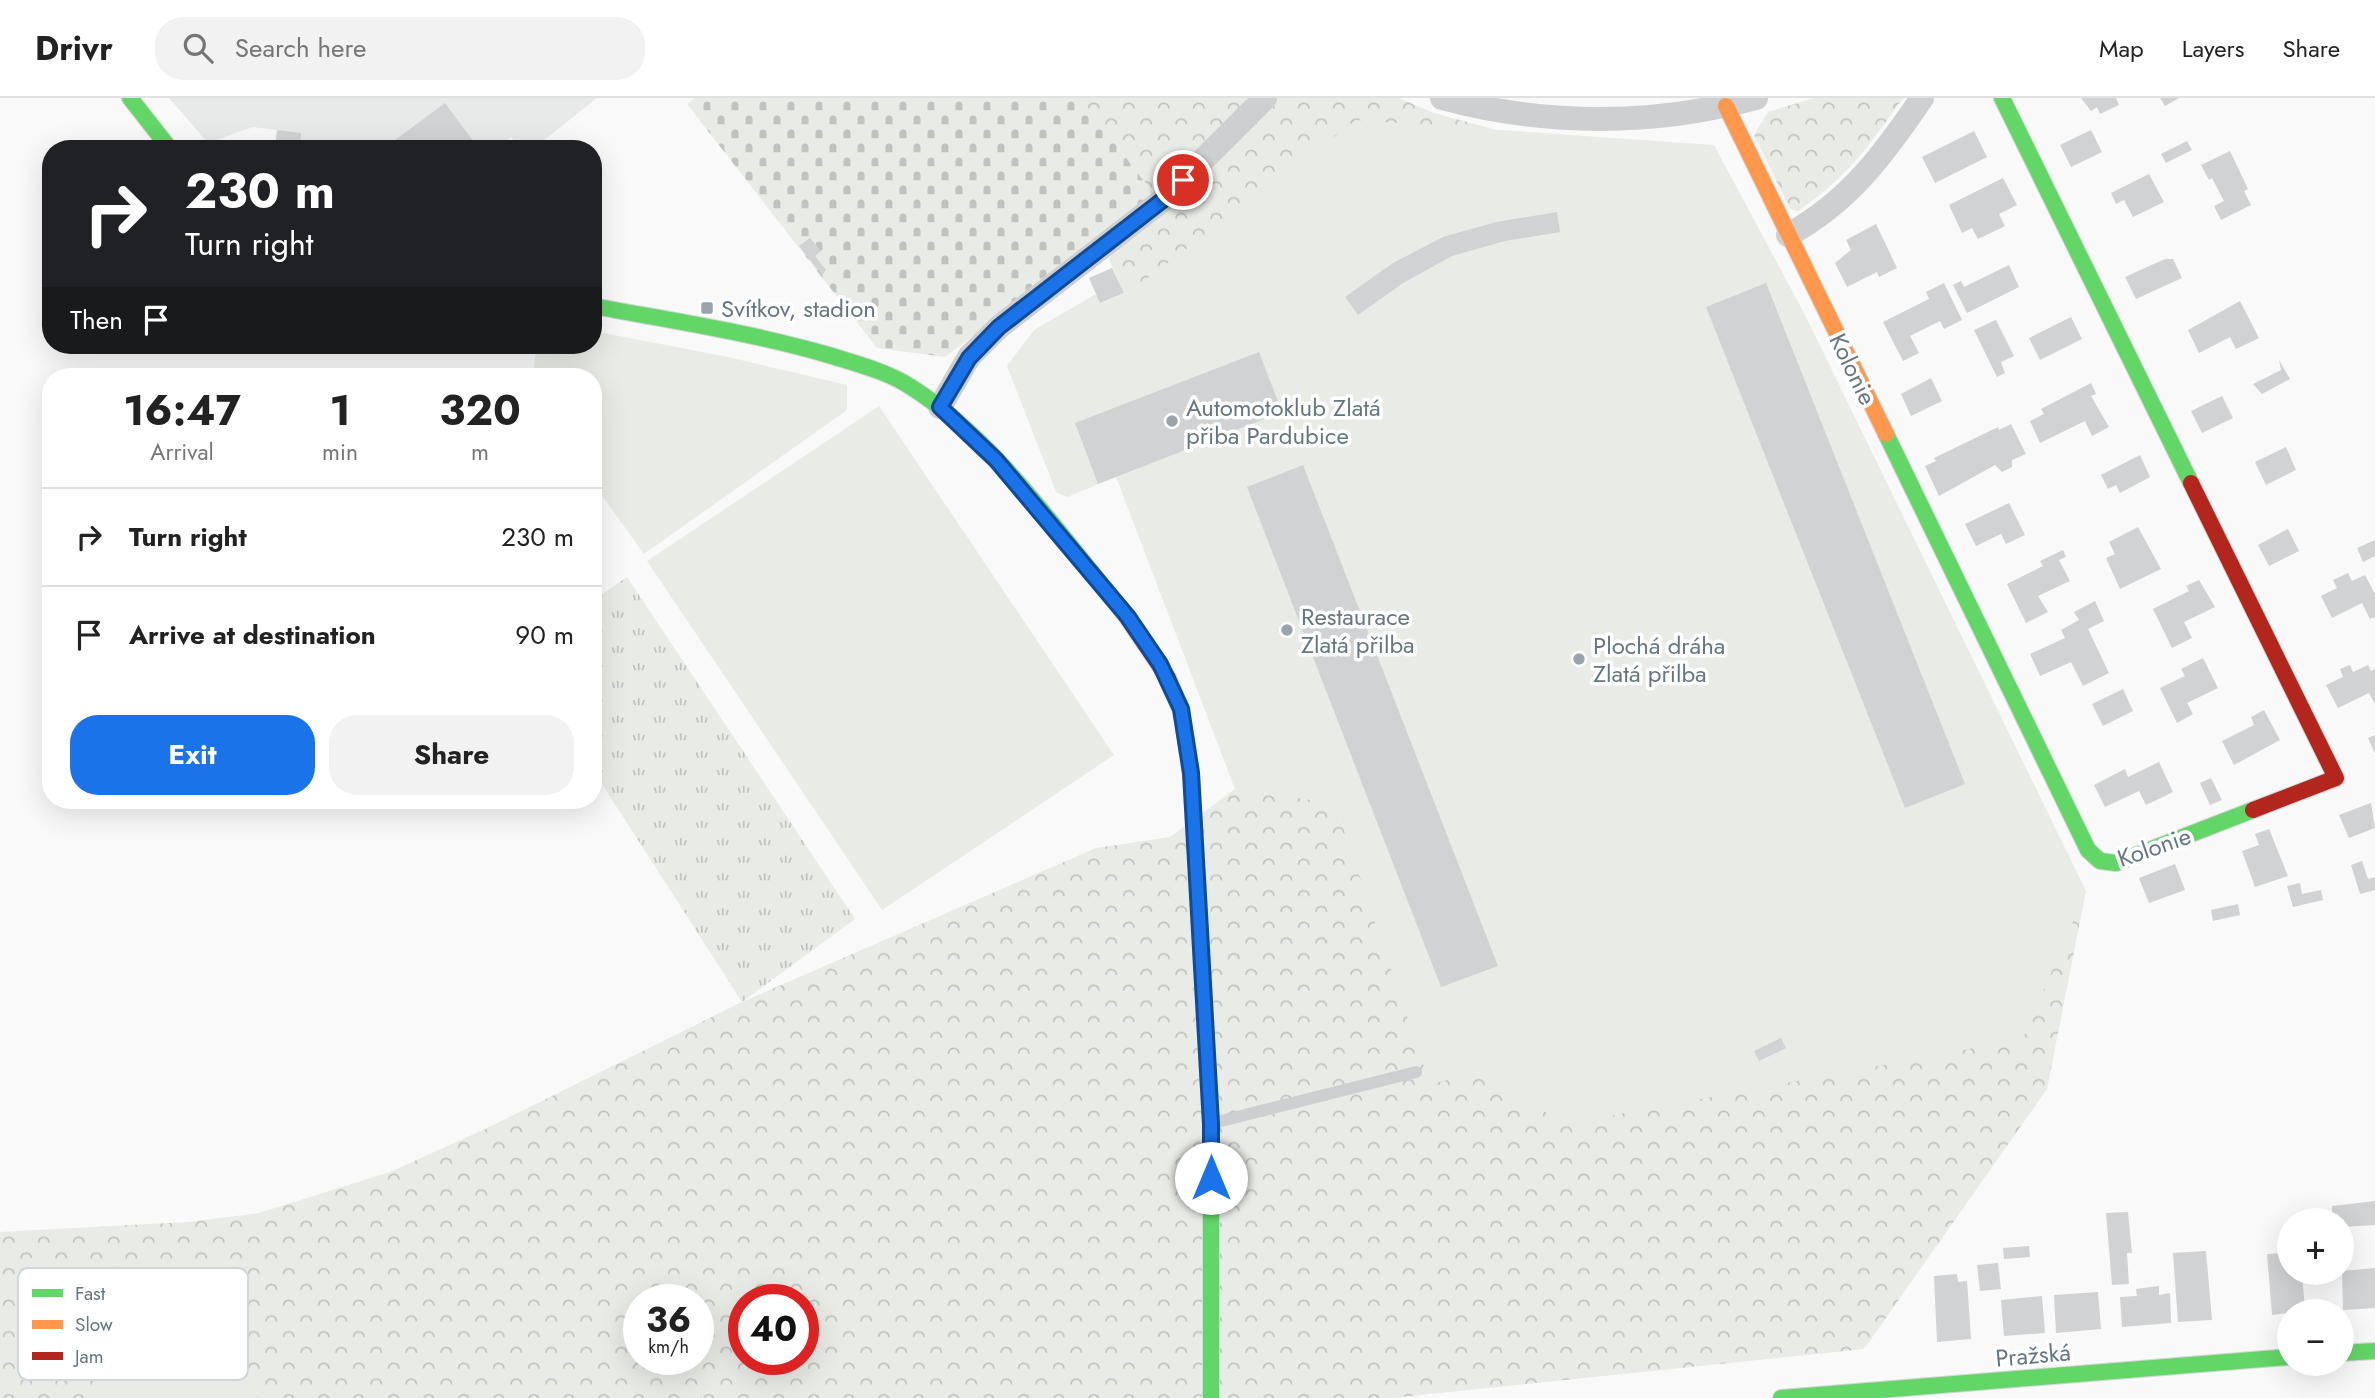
<!DOCTYPE html>
<meta charset="utf-8">
<style>
body{margin:0;font-family:Jost,sans-serif;background:#f2f2f2;color:#222;height:100vh;display:flex;flex-direction:column;font-size:26px;white-space:nowrap}
*{box-sizing:border-box;margin:0}
p{font-size:23px;color:#767676}
.icon{flex:none;width:38px;height:38px;fill:none;stroke:currentColor;stroke-width:2;stroke-linecap:round;stroke-linejoin:round}
.map{position:relative;flex:1;overflow:hidden}
.details{position:absolute;left:42px;top:270px;width:560px;height:441px;display:flex;flex-direction:column;background:#fff;border-radius:28px;box-shadow:0 7px 28px #0002}
.details>*{flex:none}
.guide{position:absolute;left:42px;top:42px;width:560px;height:214px;border-radius:28px;box-shadow:0 7px 28px #0002;background:#202124;color:#fff;overflow:hidden}
.tools{position:absolute;left:2277px;top:1110px;display:grid;gap:14px}
.tools a{display:grid;place-items:center;width:77px;height:77px;border-radius:50%;background:#fff;box-shadow:0 7px 28px #0002;font-size:35px}
.speed{position:absolute;left:623px;top:1186px;display:flex;gap:14px;font-size:35px;font-weight:700;text-align:center}
.speed>*{display:grid;place-content:center;width:91px;height:91px;border-radius:50%;background:#fff;box-shadow:0 7px 28px #0002;line-height:1}
.speed small{font-size:18px;font-weight:400}
.speed .limit{border:10px solid #d22;background:#fff;color:#111}
.pin{position:absolute;display:grid;place-items:center;width:60px;height:60px;color:#fff;margin:-30px;border:4px solid #fff;border-radius:50%;box-shadow:0 2px 7px #0007}
.me{position:absolute;width:77px;margin:-38px;rotate:0deg;stroke-linejoin:round;filter:drop-shadow(0 0 5px #0008)}
.turn{display:flex;align-items:center;gap:24px;height:147px;padding:0 28px;font-size:32px}
.turn .icon{width:91px;height:91px;stroke-width:2.5}
.turn b{display:block;font-size:49px;line-height:60px}
.then{display:flex;align-items:center;height:66px;padding:0 28px;background:#0003;gap:14px;font-size:26px}
.eta{display:flex;justify-content:space-evenly;align-items:center;height:119px;text-align:center}
.eta b{font-size:42px;font-weight:700;line-height:49px}
.button{display:flex;gap:14px;margin-top:auto;padding:14px 28px}
.button a{flex:1;height:80px;border-radius:28px;background:#1a73e8;color:#fff;font-size:28px;font-weight:700;line-height:80px;text-align:center}
.button a+a{background:#f2f2f2;color:#222}
ul{padding:0;list-style:none}
li{display:flex;align-items:center;gap:21px;height:98px;padding:0 28px;border-top:2px solid #e0e0e0}
li div{flex:1}
li b{display:block;font-size:26px}
li em{font-style:normal}
header{display:flex;align-items:center;gap:42px;box-sizing:border-box;height:98px;padding:0 35px;background:#fff;border-bottom:2px solid #e0e0e0}
header strong{font-size:33px}
nav{display:flex;gap:38px;margin-inline-start:auto;font-size:24px}
.search{width:490px;height:63px;background:#f2f2f2;display:flex;align-items:center;gap:18px;box-sizing:border-box;padding:0 24px;border-radius:28px;color:#767676;font-size:26px}
.map>svg:first-child{display:block}
</style>
<header>
<strong>Drivr</strong>
<div class="search"><svg class="icon" aria-label="search" viewBox="0 0 24 24"><circle cx="10" cy="10" r="6"/><path d="M15 15l6 6"/></svg>Search here</div>
<nav><a>Map</a><a>Layers</a><a>Share</a></nav>
</header>
<div class="map">
<svg width="2375" height="1300" viewBox="0 0 2375 1300">
<defs>
<pattern id="grass-tufts" width="24" height="20" patternUnits="userSpaceOnUse" patternTransform="scale(1.75)"><rect width="24" height="20" fill="#e8ebe6"/><path d="M3 7l-1-3M5 7V3M7 7l1-3M15 17l-1-3M17 17v-4M19 17l1-3" fill="none" stroke="#c0c3c0"/></pattern>
<pattern id="forest-crowns" width="20" height="18" patternUnits="userSpaceOnUse" patternTransform="scale(1.75)"><rect width="20" height="18" fill="#e8ebe6"/><path d="M2 6a3 3 0 1 1 6 0M12 15a3 3 0 1 1 6 0" fill="none" stroke="#c0c3c0"/></pattern>
<pattern id="cemetery-stones" width="16" height="16" patternUnits="userSpaceOnUse" patternTransform="scale(1.75)"><rect width="16" height="16" fill="#e8ebe6"/><path d="M2 7V4a2 2 0 0 1 4 0v3zM10 15v-3a2 2 0 0 1 4 0v3z" fill="#c0c3c0"/></pattern>
</defs>
<rect width="100%" height="100%" fill="#f9f9f9"/>
<path fill="#e8e9e9" d="M 169,0 L 597,0 L 533,51 L 520,51 L 511,39 L 496,51 L 275,51 L 277,32 L 253,29 L 208,45 Z"/>
<path fill="url(#grass-tufts)" d="M 627,479 L 855,821 L 742,904 L 593,672 L 593,503 Z"/>
<g fill="url(#forest-crowns)" fill-rule="evenodd">
<path d="M 1080,0 L 1399,0 L 1431,14 L 1496,32 L 1238,149 L 1124,195 L 1107,157 L 1156,99 Z"/>
<path d="M 1814,0 L 1903,0 C 1867,50 1850,77 1798,113 L 1790,111 L 1754,37 L 1768,14 Z"/>
<path d="M 1235,691 L 1335,705 L 1430,986 L 1478,974 L 1566,1026 L 2073,768 L 2086,793 L 2047,991 L 1864,1251 L 1392,1300 L 0,1300 L 0,1134 L 188,1124 L 259,1115 L 390,1074 L 485,1031 L 742,904 L 1096,750 L 1170,739 ZM 639,1202 L 698,1202 L 698,1262 L 639,1262 ZM 744,1202 L 803,1202 L 803,1262 L 744,1262 Z"/>
</g>
<path fill="url(#cemetery-stones)" d="M 695,0 L 1080,0 L 1156,99 L 945,259 L 877,250 L 687,6 Z"/>
<g fill="#e8ebe6">
<path d="M 1356,22 L 1714,47 L 1804,215 L 2086,793 L 2023,941 L 1566,1026 L 1478,974 L 1430,986 L 1335,705 L 1235,691 L 1116,379 L 1067,399 L 1056,394 L 1007,268 L 1034,232 L 1096,196 L 1101,205 L 1132,192 Z"/>
<path d="M 593,233 L 728,259 L 847,287 L 847,312 L 644,456 L 593,385 L 593,278 L 533,276 L 537,247 L 593,247 Z"/>
<path d="M 879,308 L 1114,657 L 882,812 L 647,463 Z"/>
<path d="M 183,1161 L 259,1300 L 107,1300 L 46,1177 Z"/>
</g>
<g fill="#d0d2d3">
<path d="M 2081,0 L 2116,0 L 2119,7 L 2100,16 L 2097,9 L 2091,13 Z"/>
<path d="M 2160,0 L 2179,0 L 2165,8 Z"/>
<path d="M 445,5 L 479,51 L 383,51 Z"/>
<path d="M 277,32 L 301,35 L 300,46 L 324,51 L 275,51 Z"/>
<path d="M 2091,32 L 2102,54 L 2071,69 L 2060,47 Z"/>
<path d="M 1974,33 L 1987,59 L 1935,85 L 1922,59 Z"/>
<path d="M 2187,43 L 2192,52 L 2166,65 L 2161,56 Z"/>
<path d="M 2230,53 L 2248,91 L 2244,93 L 2251,107 L 2221,122 L 2214,108 L 2224,103 L 2212,80 L 2209,82 L 2201,67 Z"/>
<path d="M 2149,76 L 2164,104 L 2133,119 L 2124,102 L 2116,106 L 2111,95 Z"/>
<path d="M 2003,80 L 2017,107 L 1999,116 L 2005,128 L 1978,141 L 1972,130 L 1962,135 L 1949,107 Z"/>
<path d="M 1557,114 L 1560,134 L 1505,143 L 1452,158 L 1403,185 L 1358,217 L 1345,199 L 1393,165 L 1443,139 L 1496,124 Z"/>
<path d="M 1876,126 L 1897,170 L 1879,179 L 1877,174 L 1847,189 L 1835,165 L 1851,152 L 1846,142 Z"/>
<path d="M 810,140 L 821,153 L 815,158 L 826,172 L 822,177 L 799,148 Z"/>
<path d="M 2165,161 L 2173,161 L 2182,180 L 2136,201 L 2125,179 Z"/>
<path d="M 2009,167 L 2019,189 L 1967,215 L 1953,187 L 1961,183 L 1964,189 Z"/>
<path d="M 1112,170 L 1124,195 L 1100,205 L 1089,180 Z"/>
<path d="M 1766,185 L 1965,686 L 1905,710 L 1706,209 Z"/>
<path d="M 1944,185 L 1962,222 L 1944,231 L 1940,223 L 1910,238 L 1919,255 L 1903,263 L 1883,224 L 1929,201 L 1926,194 Z"/>
<path d="M 2240,203 L 2259,240 L 2236,251 L 2230,239 L 2199,255 L 2188,232 Z"/>
<path d="M 2071,219 L 2082,241 L 2040,262 L 2029,240 Z"/>
<path d="M 1996,222 L 2014,258 L 2001,264 L 2005,275 L 1997,279 L 1974,232 Z"/>
<path d="M 1259,254 L 1282,314 L 1098,386 L 1075,325 Z"/>
<path d="M 2279,262 L 2290,281 L 2262,296 L 2253,286 L 2281,272 Z"/>
<path d="M 1931,280 L 1942,303 L 1911,318 L 1901,296 Z"/>
<path d="M 2091,285 L 2096,296 L 2091,298 L 2109,329 L 2092,338 L 2085,323 L 2040,345 L 2030,323 L 2044,316 L 2041,311 Z"/>
<path d="M 2222,298 L 2233,320 L 2202,335 L 2191,313 Z"/>
<path d="M 2011,326 L 2026,356 L 2012,362 L 2012,369 L 2002,374 L 1995,367 L 1939,398 L 1925,368 L 1936,363 L 1934,360 L 1998,329 L 1999,332 Z"/>
<path d="M 2286,349 L 2296,372 L 2266,387 L 2255,364 Z"/>
<path d="M 2140,357 L 2150,379 L 2120,395 L 2116,387 L 2108,391 L 2101,377 Z"/>
<path d="M 1303,367 L 1498,868 L 1441,889 L 1247,389 Z"/>
<path d="M 2009,405 L 2025,437 L 2006,446 L 2001,436 L 1976,448 L 1965,426 Z"/>
<path d="M 2138,429 L 2161,471 L 2120,491 L 2106,460 L 2115,456 L 2109,444 Z"/>
<path d="M 2288,431 L 2299,453 L 2269,468 L 2258,447 Z"/>
<path d="M 2375,442 L 2375,458 L 2363,464 L 2357,450 Z"/>
<path d="M 2063,452 L 2066,459 L 2059,462 L 2070,483 L 2038,498 L 2048,514 L 2026,525 L 2007,486 L 2043,468 L 2040,463 Z"/>
<path d="M 2348,475 L 2352,483 L 2365,477 L 2375,496 L 2375,519 L 2370,521 L 2362,505 L 2332,520 L 2321,498 L 2337,490 L 2333,482 Z"/>
<path d="M 2199,482 L 2215,509 L 2184,524 L 2192,540 L 2172,550 L 2153,511 L 2189,493 L 2186,488 Z"/>
<path d="M 2095,503 L 2104,523 L 2088,531 L 2109,575 L 2083,588 L 2071,564 L 2040,578 L 2030,556 L 2065,540 L 2061,532 L 2079,522 L 2074,514 Z"/>
<path d="M 2203,560 L 2218,590 L 2187,605 L 2193,616 L 2177,625 L 2160,590 L 2185,578 L 2181,571 Z"/>
<path d="M 2350,567 L 2353,574 L 2368,567 L 2371,573 L 2375,571 L 2375,606 L 2369,595 L 2338,610 L 2326,587 L 2343,579 L 2340,571 Z"/>
<path d="M 2123,591 L 2133,613 L 2103,628 L 2092,606 Z"/>
<path d="M 2264,612 L 2280,642 L 2234,667 L 2222,643 L 2254,627 L 2251,619 Z"/>
<path d="M 2375,637 L 2375,656 L 2368,640 Z"/>
<path d="M 2159,664 L 2173,694 L 2146,707 L 2139,693 L 2105,709 L 2094,687 L 2125,671 L 2128,679 Z"/>
<path d="M 2211,680 L 2222,702 L 2210,707 L 2200,685 Z"/>
<path d="M 2371,705 L 2375,730 L 2349,740 L 2339,717 Z"/>
<path d="M 2269,731 L 2288,778 L 2255,789 L 2242,753 L 2259,747 L 2255,736 Z"/>
<path d="M 2362,763 L 2368,781 L 2375,779 L 2375,792 L 2360,796 L 2351,767 Z"/>
<path d="M 2175,766 L 2185,792 L 2149,805 L 2139,780 Z"/>
<path d="M 2300,785 L 2302,796 L 2321,792 L 2323,802 L 2293,809 L 2287,788 Z"/>
<path d="M 2238,806 L 2240,817 L 2213,823 L 2211,812 Z"/>
<path d="M 1781,940 L 1786,950 L 1759,963 L 1754,953 Z"/>
<path d="M 2375,1103 L 2375,1127 L 2342,1129 L 2338,1116 L 2332,1117 L 2332,1108 Z"/>
<path d="M 2128,1114 L 2132,1155 L 2127,1155 L 2129,1186 L 2112,1187 L 2106,1115 Z"/>
<path d="M 2029,1148 L 2030,1159 L 2004,1161 L 2003,1150 Z"/>
<path d="M 2206,1153 L 2212,1222 L 2178,1224 L 2173,1155 Z"/>
<path d="M 2289,1155 L 2289,1174 L 2302,1174 L 2305,1213 L 2272,1217 L 2267,1156 Z"/>
<path d="M 1998,1165 L 2001,1191 L 1980,1193 L 1977,1167 Z"/>
<path d="M 2375,1170 L 2375,1210 L 2343,1212 L 2342,1173 Z"/>
<path d="M 1957,1176 L 1958,1184 L 1967,1183 L 1971,1241 L 1937,1244 L 1934,1178 Z"/>
<path d="M 2159,1188 L 2159,1197 L 2170,1195 L 2171,1225 L 2122,1229 L 2120,1199 L 2137,1198 L 2136,1191 Z"/>
<path d="M 2098,1194 L 2101,1231 L 2056,1235 L 2054,1197 Z"/>
<path d="M 2042,1198 L 2045,1235 L 2004,1238 L 2001,1202 Z"/>
</g>
<g fill="none" stroke-linecap="round" stroke-linejoin="round">
<g stroke="#d5d6d7" stroke-width="18">
<g id="fast">
<path d="M 130,0 L 170,51"/>
<path d="M 2002,0 L 2191,385"/>
<path d="M 593,208 C 673,223 754,235 832,258 C 858,266 888,274 911,289 C 996,343 1058,435 1122,512"/>
<path d="M 1886,336 L 2088,752 L 2100,763 L 2116,765 L 2253,712"/>
<path d="M 1204,907 L 1211,1025 L 1211,1300"/>
<path d="M 2342,1255 L 2375,1253"/>
<path d="M 1781,1300 L 2289,1259"/>
</g>
</g>
<g stroke="#d5d6d7" stroke-width="18">
<path id="slow" d="M 1726,8 L 1886,336"/>
</g>
<g stroke="#d5d6d7" stroke-width="18">
<g id="jam">
<path d="M 2191,385 L 2336,680 L 2253,712"/>
<path d="M 1122,512 L 1168,580 L 1181,611 L 1191,675 L 1204,907"/>
</g>
</g>
<path stroke="#cecfd0" stroke-width="12" d="M 1213,1025 L 1416,974"/>
<g stroke="#cecfd0" stroke-width="24">
<path d="M 1442,0 C 1545,28 1654,28 1756,0"/>
<path d="M 1788,137 C 1849,104 1884,56 1922,0"/>
<path d="M 940,309 L 969,259 L 999,229 L 1164,101 L 1265,0"/>
</g>
<use href="#fast" stroke="#63d668" stroke-width="16"/>
<use href="#slow" stroke="#ff974d" stroke-width="16"/>
<use href="#jam" stroke="#b3261e" stroke-width="16"/>
</g>
<g fill="none" stroke-linecap="round" stroke-linejoin="round">
<g stroke="#114b97" stroke-width="18">
<path id="route" d="M 1183,82 L 1164,101 L 999,229 L 969,260 L 940,309 L 996,362 L 1128,519 L 1160,566 L 1181,611 L 1191,675 L 1211,1026 L 1211,1080"/>
</g>
<use href="#route" stroke="#1a73e8" stroke-width="12"/>
</g>
<g fill="#99a4ac" stroke="#fff" stroke-width="2.5">
<rect x="700" y="203" width="14" height="14" rx="3.5"/>
<circle cx="1172" cy="323" r="7"/>
<circle cx="1287" cy="532" r="7"/>
<circle cx="1579" cy="561" r="7"/>
</g>
<g text-anchor="middle" dominant-baseline="central" stroke-width="7" stroke-linejoin="round" paint-order="stroke">
<g font-size="24" fill="#657683" stroke="#fff" text-anchor="start">
<text x="721" y="210">Svítkov, stadion</text>
<text x="1186" y="309">Automotoklub Zlatá<tspan x="1186" dy="28">přiba Pardubice</tspan></text>
<text x="1301" y="518">Restaurace<tspan x="1301" dy="28">Zlatá přilba</tspan></text>
<text x="1593" y="547">Plochá dráha<tspan x="1593" dy="28">Zlatá přilba</tspan></text>
</g>
<g font-size="24" fill="#657683" stroke="#fff">
<text transform="translate(1853 271) rotate(64)">Kolonie</text>
<text transform="translate(2154 749) rotate(-19)">Kolonie</text>
<text transform="translate(2033 1257) rotate(-5)">Pražská</text>
</g>
</g>
<rect x="18" y="1170" width="230" height="112" rx="10" fill="#fff" stroke="#d1d6da" stroke-width="2"/>
<rect x="32" y="1191" width="31" height="8" fill="#63d668"/>
<rect x="32" y="1222" width="31" height="9" fill="#ff974d"/>
<rect x="32" y="1254" width="31" height="8" fill="#b3261e"/>
<g font-size="19" fill="#657683">
<text x="75" y="1202">Fast</text>
<text x="75" y="1233">Slow</text>
<text x="75" y="1265">Jam</text>
</g>
</svg>
<div class="tools">
<a>+</a>
<a>−</a>
</div>
<div class="speed"><div>36<small>km/h</small></div><div class="limit">40</div></div>
<div class="pin" style="left:1183px;top:82px;background:#d93025"><svg class="icon" aria-label="arrive" viewBox="0 0 24 24"><path d="M6 21V4h12l-3 4 3 4H6"/></svg></div>
<svg class="me" style="left:1211px;top:1080px" viewBox="-20 -20 40 40"><circle r="19" fill="#fff"/><path d="M0-13L10 11 0 6-10 11z" fill="#1a73e8"/></svg>
<div class="guide">
<div class="turn"><svg class="icon" aria-label="right" viewBox="0 0 24 24"><path d="M7 20v-9h11M14 6l5 5-5 5"/></svg><div><b>230 m</b>Turn right</div></div>
<div class="then">Then<svg class="icon" aria-label="arrive" viewBox="0 0 24 24"><path d="M6 21V4h12l-3 4 3 4H6"/></svg></div>
</div>
<section class="details">
<div class="eta">
<div><b>16:47</b><p>Arrival</p></div>
<div><b>1</b><p>min</p></div>
<div><b>320</b><p>m</p></div>
</div>
<ul>
<li><svg class="icon" aria-label="right" viewBox="0 0 24 24"><path d="M7 20v-9h11M14 6l5 5-5 5"/></svg><div><b>Turn right</b></div><em>230 m</em></li>
<li><svg class="icon" aria-label="arrive" viewBox="0 0 24 24"><path d="M6 21V4h12l-3 4 3 4H6"/></svg><div><b>Arrive at destination</b></div><em>90 m</em></li>
</ul>
<div class="button"><a>Exit</a><a>Share</a></div>
</section>
</div>
